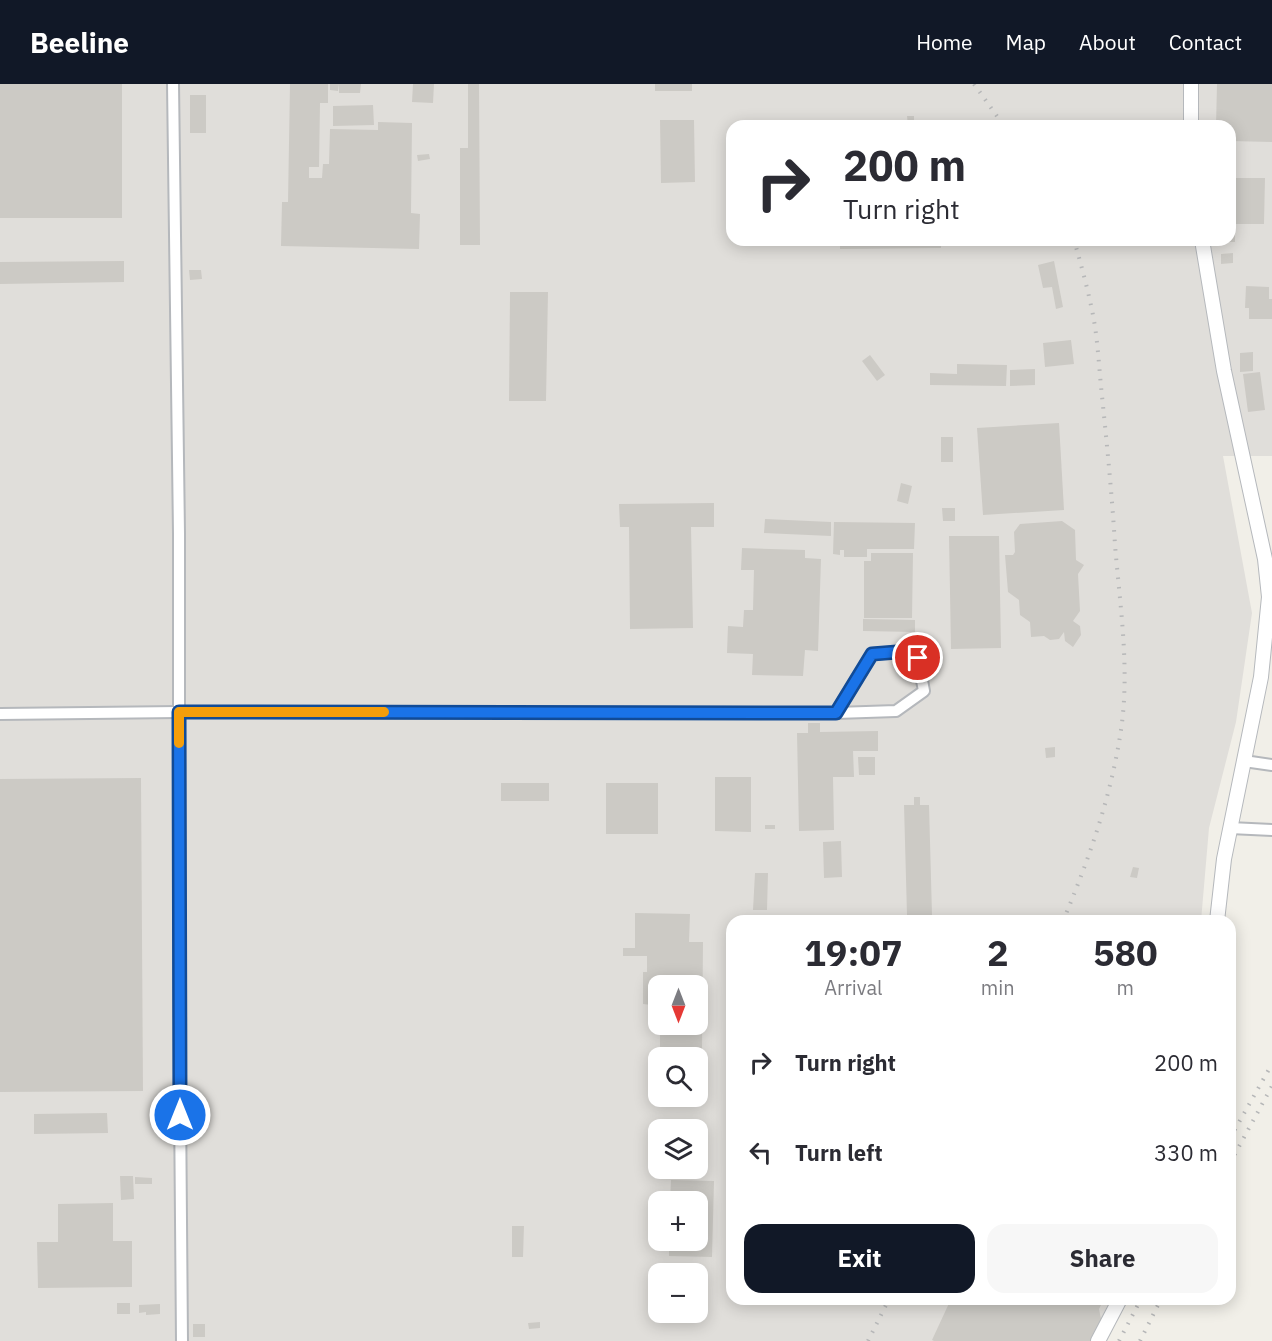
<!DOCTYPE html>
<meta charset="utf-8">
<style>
body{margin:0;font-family:"IBM Plex Sans",sans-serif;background:#f7f7f7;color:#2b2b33;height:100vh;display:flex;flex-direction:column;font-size:22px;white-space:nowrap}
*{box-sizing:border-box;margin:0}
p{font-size:20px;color:#7c7c81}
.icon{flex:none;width:33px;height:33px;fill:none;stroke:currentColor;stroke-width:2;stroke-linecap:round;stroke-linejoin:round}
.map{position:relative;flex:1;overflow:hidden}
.panel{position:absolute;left:726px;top:831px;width:510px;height:390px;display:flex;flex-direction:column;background:#fff;border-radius:18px;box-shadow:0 3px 15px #0003}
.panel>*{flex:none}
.top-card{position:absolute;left:726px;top:36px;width:510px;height:126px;border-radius:18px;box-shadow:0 3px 15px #0003;background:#fff;color:#2b2b33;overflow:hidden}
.needle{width:39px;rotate:180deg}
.fabs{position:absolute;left:648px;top:891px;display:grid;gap:12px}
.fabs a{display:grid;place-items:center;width:60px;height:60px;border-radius:12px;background:#fff;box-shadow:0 3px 15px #0003;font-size:30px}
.pin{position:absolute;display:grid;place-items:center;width:51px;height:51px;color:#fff;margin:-26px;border:3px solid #fff;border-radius:50%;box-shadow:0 2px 6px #0007}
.me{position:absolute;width:66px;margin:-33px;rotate:0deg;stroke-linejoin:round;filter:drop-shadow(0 0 4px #0008)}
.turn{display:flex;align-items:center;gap:21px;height:126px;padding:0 18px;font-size:27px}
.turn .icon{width:78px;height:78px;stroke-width:2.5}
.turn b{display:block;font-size:42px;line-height:51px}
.eta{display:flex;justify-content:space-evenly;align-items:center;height:102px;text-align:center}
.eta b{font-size:36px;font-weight:700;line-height:42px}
.primary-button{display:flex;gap:12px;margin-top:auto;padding:12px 18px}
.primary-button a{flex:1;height:69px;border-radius:18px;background:#111827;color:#fff;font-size:24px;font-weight:700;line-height:69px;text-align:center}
.primary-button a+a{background:#f7f7f7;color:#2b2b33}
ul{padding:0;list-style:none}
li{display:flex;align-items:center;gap:18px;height:90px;padding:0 18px}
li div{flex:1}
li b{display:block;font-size:22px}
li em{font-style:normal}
header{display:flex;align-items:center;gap:36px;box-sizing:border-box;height:84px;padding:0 30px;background:#111827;color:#fff}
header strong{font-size:28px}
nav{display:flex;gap:33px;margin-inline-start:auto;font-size:21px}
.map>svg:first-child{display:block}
</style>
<header>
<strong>Beeline</strong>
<nav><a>Home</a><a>Map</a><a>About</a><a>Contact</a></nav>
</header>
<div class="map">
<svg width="1272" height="1257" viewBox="0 0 1272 1257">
<rect width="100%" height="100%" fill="#f1efe8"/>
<path fill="#e0deda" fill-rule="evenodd" d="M 0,0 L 1272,0 L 1272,372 L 1223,372 L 1252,529 L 1236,638 L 1209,744 L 1201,837 L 732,837 L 732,1215 L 1115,1215 L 1099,1257 L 0,1257 ZM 732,42 L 1230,42 L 1230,156 L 732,156 ZM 658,902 L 698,902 L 698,940 L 658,940 ZM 658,974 L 698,974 L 698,1012 L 658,1012 ZM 658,1046 L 698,1046 L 698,1084 L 658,1084 ZM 658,1118 L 698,1118 L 698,1156 L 658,1156 ZM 658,1190 L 698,1190 L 698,1228 L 658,1228 Z"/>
<g fill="#cccac5">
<rect x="0" y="0" width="122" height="134"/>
<path d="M 290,0 L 328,0 L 328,19 L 320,19 L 319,83 L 309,83 L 309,94 L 322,94 L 323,80 L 329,80 L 330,45 L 378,46 L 378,38 L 412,39 L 411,129 L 420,130 L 419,165 L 281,162 L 282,118 L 288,118 Z"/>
<path d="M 330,0 L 339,0 L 338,7 L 330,6 Z"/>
<path d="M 339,0 L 361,0 L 360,9 L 339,9 Z"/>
<path d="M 413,0 L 434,0 L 433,19 L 412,18 Z"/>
<path d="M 468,0 L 479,0 L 480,161 L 460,161 L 460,64 L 468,64 Z"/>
<rect x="655" y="0" width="37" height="7"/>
<path d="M 1217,0 L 1272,0 L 1272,58 L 1230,57 L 1230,42 L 1216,42 Z"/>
<rect x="190" y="11" width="16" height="38"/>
<path d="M 373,21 L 374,41 L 333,42 L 333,22 Z"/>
<path d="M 907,32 L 914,32 L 914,42 L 908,42 Z"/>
<path d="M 660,36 L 694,36 L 695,98 L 661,99 Z"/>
<path d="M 429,70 L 430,75 L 418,77 L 417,71 Z"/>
<path d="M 1231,94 L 1265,94 L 1264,140 L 1231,140 Z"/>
<path d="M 1230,145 L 1235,145 L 1235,158 L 1222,158 L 1222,156 L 1230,156 Z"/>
<path d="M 840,156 L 941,156 L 941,164 L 840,165 Z"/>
<path d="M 1233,169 L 1233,179 L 1221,180 L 1221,170 Z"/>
<path d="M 124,177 L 124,198 L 0,200 L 0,178 Z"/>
<path d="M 1054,177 L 1063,223 L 1056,225 L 1052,203 L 1043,204 L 1038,181 Z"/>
<path d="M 189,186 L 201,186 L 202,195 L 190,196 Z"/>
<path d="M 1246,202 L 1269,203 L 1269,215 L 1272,215 L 1272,235 L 1249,235 L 1249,224 L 1245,224 Z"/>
<path d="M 510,208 L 548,208 L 546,317 L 509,317 Z"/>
<path d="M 1071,256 L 1074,280 L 1045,283 L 1043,259 Z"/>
<path d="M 1253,268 L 1253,287 L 1240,288 L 1240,269 Z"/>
<path d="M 870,271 L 885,291 L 877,297 L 862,277 Z"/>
<path d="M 957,280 L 1007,281 L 1006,302 L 930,301 L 930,289 L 957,290 Z"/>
<path d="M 1035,285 L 1035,301 L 1010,302 L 1010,286 Z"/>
<path d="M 1260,288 L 1265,326 L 1248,328 L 1243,290 Z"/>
<path d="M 1059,339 L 1064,426 L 983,431 L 977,344 Z"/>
<rect x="941" y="353" width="12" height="25"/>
<path d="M 901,399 L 912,402 L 908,420 L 897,417 Z"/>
<path d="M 714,419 L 714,443 L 691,443 L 693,544 L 630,545 L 629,443 L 620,443 L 619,420 Z"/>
<path d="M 942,424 L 955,424 L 955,437 L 943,437 Z"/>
<path d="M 765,435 L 831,438 L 831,452 L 764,449 Z"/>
<path d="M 1062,437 L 1075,446 L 1076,476 L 1084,481 L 1078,490 L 1080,527 L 1073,537 L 1080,542 L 1081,551 L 1073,563 L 1065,557 L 1064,548 L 1059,555 L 1050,556 L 1044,552 L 1031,553 L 1030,538 L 1020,531 L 1019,516 L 1008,508 L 1005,471 L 1013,471 L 1015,468 L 1014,448 L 1020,440 Z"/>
<path d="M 834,438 L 915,439 L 914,465 L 867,465 L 867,473 L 844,473 L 844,466 L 840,466 L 840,471 L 833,470 Z"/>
<path d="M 949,452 L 999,452 L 1001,564 L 951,565 Z"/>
<path d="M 742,464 L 805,466 L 805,474 L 821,475 L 818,567 L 805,566 L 803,592 L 752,591 L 753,570 L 727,569 L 728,542 L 743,543 L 744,526 L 753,526 L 754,486 L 741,486 Z"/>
<path d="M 871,469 L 913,469 L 912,534 L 864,534 L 864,477 L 871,477 Z"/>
<path d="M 863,535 L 915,536 L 915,548 L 863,547 Z"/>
<path d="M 808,639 L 820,639 L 820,648 L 878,647 L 878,667 L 853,667 L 854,693 L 833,693 L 834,746 L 799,747 L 797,649 L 808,649 Z"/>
<path d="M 1055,663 L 1055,673 L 1046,674 L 1045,664 Z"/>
<path d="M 858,673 L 875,673 L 875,691 L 859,691 Z"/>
<path d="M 715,693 L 751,693 L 751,748 L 715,747 Z"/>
<path d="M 141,694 L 143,1007 L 0,1008 L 0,695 Z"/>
<rect x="501" y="699" width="48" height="18"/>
<rect x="606" y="699" width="52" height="51"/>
<path d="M 914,713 L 920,713 L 920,721 L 929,721 L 932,831 L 919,831 L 920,837 L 910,837 L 910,831 L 907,831 L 904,721 L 914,721 Z"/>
<rect x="765" y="741" width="10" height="4"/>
<path d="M 841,757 L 842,793 L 824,794 L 823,758 Z"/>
<path d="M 1133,783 L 1139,784 L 1137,794 L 1130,793 Z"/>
<path d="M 755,789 L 768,789 L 767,826 L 753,826 Z"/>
<path d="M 635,829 L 690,830 L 689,858 L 703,858 L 702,966 L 660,966 L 660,940 L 698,940 L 698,902 L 658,902 L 658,937 L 652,937 L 652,921 L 643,920 L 643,888 L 647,888 L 647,872 L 623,872 L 623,864 L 635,864 Z"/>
<path d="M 1088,832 L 1102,837 L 1086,837 Z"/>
<path d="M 107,1029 L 108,1049 L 34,1050 L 34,1030 Z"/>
<path d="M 120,1092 L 133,1092 L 134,1115 L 121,1116 Z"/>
<path d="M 135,1093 L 152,1094 L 152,1100 L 135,1100 Z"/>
<path d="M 671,1096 L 714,1097 L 712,1173 L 669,1172 L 669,1156 L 698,1156 L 698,1118 L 670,1118 Z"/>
<path d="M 113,1119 L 113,1157 L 132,1157 L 132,1203 L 38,1204 L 37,1158 L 58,1158 L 58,1120 Z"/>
<path d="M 512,1142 L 524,1142 L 523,1173 L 512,1173 Z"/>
<path d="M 951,1215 L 1104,1215 L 1099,1225 L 1102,1240 L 1094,1257 L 934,1257 L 932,1256 Z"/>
<rect x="117" y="1219" width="13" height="11"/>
<path d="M 160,1220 L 160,1230 L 146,1231 L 146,1228 L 139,1229 L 139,1221 Z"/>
<path d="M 540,1238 L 540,1244 L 529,1245 L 528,1239 Z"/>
<rect x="193" y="1240" width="12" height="13"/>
</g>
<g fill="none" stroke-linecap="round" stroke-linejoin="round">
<g stroke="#b5b8bc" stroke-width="14">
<g id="minor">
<path d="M 173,0 L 179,450 L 179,896 L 182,1257"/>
<path d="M 0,630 L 179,628 L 836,629 L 896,627 L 924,607 L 918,575 L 897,568 L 872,570 L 836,629"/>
<path d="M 1244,677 L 1272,681"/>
<path d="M 1230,744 L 1272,746"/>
</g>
</g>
<g stroke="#b5b8bc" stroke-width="16">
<g id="tertiary">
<path d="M 1191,0 L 1191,42"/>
<path d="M 1202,156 L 1224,287 L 1265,475 L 1269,513 L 1261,593 L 1224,775 L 1217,837"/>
<path d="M 1098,1257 L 1120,1215"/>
</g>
</g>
<use href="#minor" stroke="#fff" stroke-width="10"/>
<use href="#tertiary" stroke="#fff" stroke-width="14"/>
<g stroke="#b6b7b8" stroke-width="4" stroke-dasharray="1.5 8" stroke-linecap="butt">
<path d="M 974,0 L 1004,42"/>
<path d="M 1063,837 C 1089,775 1111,713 1121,646 C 1130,585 1120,522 1115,461 C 1112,411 1107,361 1102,312 C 1099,285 1098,257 1093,231 C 1088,206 1081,180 1074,156"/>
<path d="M 1230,1054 L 1272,980"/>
<path d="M 1230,1079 L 1272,1002"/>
<path d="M 868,1257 L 889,1215"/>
<path d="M 1119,1257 L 1141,1215"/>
<path d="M 1140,1257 L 1161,1215"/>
</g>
</g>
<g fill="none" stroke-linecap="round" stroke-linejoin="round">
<g stroke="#114b97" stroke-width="15">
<path id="route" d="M 180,1031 L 179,628 L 836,629 L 872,570 L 897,568 L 918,574"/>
</g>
<use href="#route" stroke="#1a73e8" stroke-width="10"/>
<path stroke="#f59e0b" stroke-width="10" d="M 179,659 L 179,628 L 384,628"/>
</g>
</svg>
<div class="fabs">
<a><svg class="needle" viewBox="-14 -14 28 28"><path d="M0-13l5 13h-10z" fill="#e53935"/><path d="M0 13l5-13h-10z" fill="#7c7c81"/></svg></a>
<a><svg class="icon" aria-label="search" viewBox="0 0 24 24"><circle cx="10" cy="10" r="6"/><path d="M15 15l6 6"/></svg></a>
<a><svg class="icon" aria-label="layers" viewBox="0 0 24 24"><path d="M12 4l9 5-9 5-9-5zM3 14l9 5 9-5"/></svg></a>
<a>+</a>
<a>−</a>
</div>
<div class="pin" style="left:918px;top:574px;background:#d93025"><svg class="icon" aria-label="arrive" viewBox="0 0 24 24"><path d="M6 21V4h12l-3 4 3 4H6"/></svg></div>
<svg class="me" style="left:180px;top:1031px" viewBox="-20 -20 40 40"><circle r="17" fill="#1a73e8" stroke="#fff" stroke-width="3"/><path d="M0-11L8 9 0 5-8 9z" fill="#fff"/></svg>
<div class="top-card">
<div class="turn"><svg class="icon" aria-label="right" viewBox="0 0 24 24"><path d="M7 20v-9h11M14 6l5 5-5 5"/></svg><div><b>200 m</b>Turn right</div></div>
</div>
<section class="panel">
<div class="eta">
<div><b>19:07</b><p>Arrival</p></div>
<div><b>2</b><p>min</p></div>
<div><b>580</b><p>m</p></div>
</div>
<ul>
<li><svg class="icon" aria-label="right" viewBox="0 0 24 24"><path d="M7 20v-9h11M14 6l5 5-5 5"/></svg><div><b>Turn right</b></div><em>200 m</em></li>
<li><svg class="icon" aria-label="left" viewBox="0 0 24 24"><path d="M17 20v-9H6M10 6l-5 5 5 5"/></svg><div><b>Turn left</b></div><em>330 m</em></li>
</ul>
<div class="primary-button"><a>Exit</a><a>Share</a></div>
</section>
</div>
